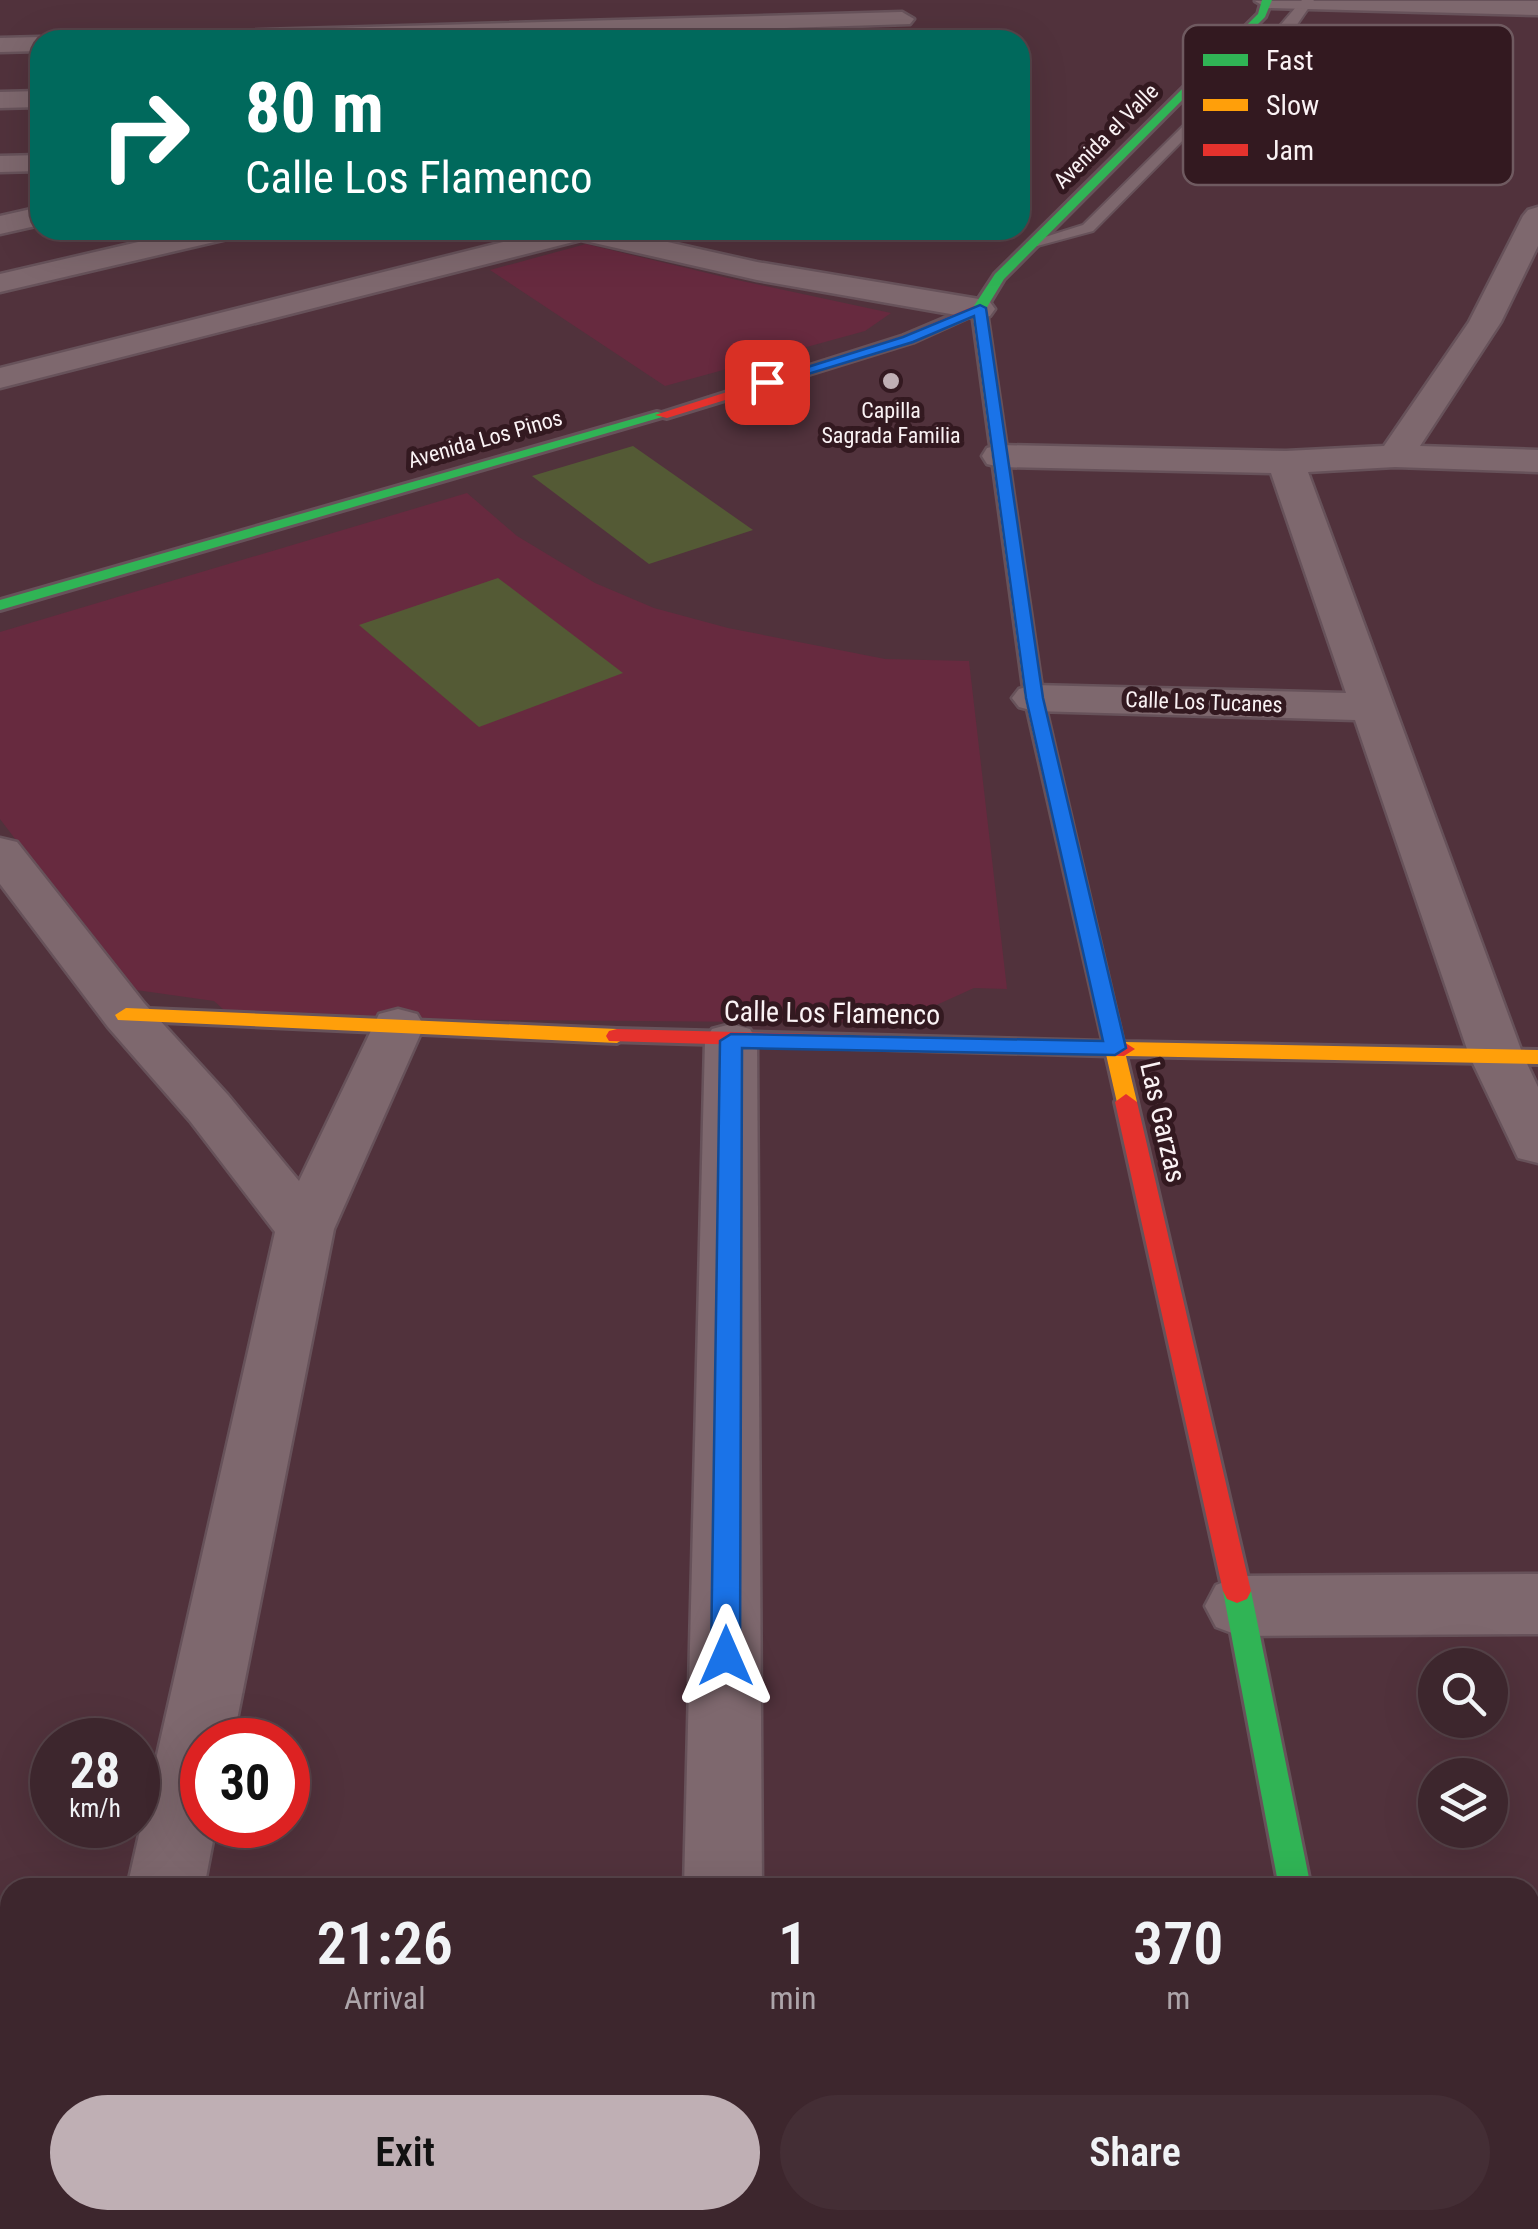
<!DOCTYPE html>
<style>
body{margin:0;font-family:"Roboto Condensed",sans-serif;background:#442e35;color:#f1f3f6;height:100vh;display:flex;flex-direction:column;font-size:38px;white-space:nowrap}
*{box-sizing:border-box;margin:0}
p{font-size:32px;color:#ada5aa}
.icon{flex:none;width:55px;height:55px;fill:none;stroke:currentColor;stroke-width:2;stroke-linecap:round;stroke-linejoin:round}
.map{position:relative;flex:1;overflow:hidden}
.drawer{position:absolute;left:0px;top:1878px;width:1540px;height:352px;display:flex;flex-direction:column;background:#3d262d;border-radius:30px 30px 0 0;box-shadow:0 10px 40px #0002,0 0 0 2px #564349}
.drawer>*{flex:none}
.banner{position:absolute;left:30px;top:30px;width:1000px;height:210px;border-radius:30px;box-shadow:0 10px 40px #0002,0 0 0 2px #564349;background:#00695c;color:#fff;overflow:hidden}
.buttons{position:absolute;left:1418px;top:1648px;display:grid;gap:20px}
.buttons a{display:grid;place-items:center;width:90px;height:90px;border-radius:50%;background:#3d262d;box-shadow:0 10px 40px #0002,0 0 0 2px #564349;font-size:50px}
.speed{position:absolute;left:30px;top:1718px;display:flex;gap:20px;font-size:50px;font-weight:700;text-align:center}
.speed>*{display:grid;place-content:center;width:130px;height:130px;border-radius:50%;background:#3d262d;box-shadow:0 10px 40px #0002,0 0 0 2px #564349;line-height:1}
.speed small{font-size:25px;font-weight:400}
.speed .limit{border:15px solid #d22;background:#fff;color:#111}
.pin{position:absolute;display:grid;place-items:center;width:85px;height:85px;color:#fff;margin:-42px;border-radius:20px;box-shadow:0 5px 15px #0006}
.me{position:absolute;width:110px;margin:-55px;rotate:0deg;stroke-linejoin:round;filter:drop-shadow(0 0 8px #0008)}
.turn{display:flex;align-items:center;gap:35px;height:210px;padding:0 50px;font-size:45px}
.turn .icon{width:130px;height:130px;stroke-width:2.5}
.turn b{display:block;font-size:70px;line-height:85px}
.eta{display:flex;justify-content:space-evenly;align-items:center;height:170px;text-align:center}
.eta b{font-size:60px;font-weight:600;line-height:70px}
.action{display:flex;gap:20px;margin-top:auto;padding:20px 50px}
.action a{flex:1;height:115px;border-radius:60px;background:#bfafb4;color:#111;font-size:40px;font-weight:600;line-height:115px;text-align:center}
.action a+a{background:#442e35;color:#f1f3f6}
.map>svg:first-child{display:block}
</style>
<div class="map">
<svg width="1538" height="2229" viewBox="0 0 1538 2229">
<rect width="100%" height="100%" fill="#51323c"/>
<g fill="#672a3f">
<path d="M 586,244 L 728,278 L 891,313 L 865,331 L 665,386 L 490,270 Z"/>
<path d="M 467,493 L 517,536 L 595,583 L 654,608 L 728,628 L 885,659 L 969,661 L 1007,989 L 974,988 L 932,1007 L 906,1006 L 901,1023 L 233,1018 L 214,1001 L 129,989 L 0,819 L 0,632 Z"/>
</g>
<g fill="#545a35">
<path d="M 633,446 L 753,530 L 649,564 L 532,476 Z"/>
<path d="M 498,578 L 623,673 L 479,727 L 359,625 Z"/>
</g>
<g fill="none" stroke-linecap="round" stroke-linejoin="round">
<g stroke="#67525a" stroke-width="4">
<path id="lane" d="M 1302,0 L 1314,0 L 1296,26 L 1093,231 L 1026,249 L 1026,243 L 1083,225 L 1255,55 Z"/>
</g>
<g stroke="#67525a" stroke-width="5">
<g id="street">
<path d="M 1255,1 L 1538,1 L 1538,15 L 1267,8 Z"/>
<path d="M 902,12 L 914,19 L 910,24 L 414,40 L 146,40 L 158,33 Z"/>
<path d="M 40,37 L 49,40 L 40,40 L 40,51 L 0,52 L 0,38 Z"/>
<path d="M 40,91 L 40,107 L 0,108 L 0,92 Z"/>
<path d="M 40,155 L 40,171 L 0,172 L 0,156 Z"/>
<path d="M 40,207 L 40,225 L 0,234 L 0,216 Z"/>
<path d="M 1538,207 L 1538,246 L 1501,322 L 1420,446 L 1538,450 L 1538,472 L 1395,467 L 1308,472 L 1523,1055 L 1538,1087 L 1538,1163 L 1518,1158 L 1469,1055 L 1355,720 L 1034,711 L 1019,707 L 1012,698 L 1019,689 L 1034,685 L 1346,693 L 1271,473 L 1000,467 L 987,464 L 982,456 L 987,448 L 1000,445 L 1286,451 L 1384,446 L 1469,322 L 1523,216 L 1528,210 Z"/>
<path d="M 190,230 L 244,230 L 240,236 L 0,292 L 0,274 Z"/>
<path d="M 551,230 L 614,230 L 757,262 L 979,299 L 990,302 L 995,309 L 990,316 L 979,319 L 757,280 L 581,240 L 0,388 L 0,368 Z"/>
<path d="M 0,838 L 17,842 L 144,1003 L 228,1095 L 299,1181 L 379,1014 L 398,1009 L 417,1014 L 424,1026 L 334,1229 L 233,1740 L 202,1740 L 202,1825 L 216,1825 L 204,1888 L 127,1888 L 275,1232 L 190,1121 L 108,1027 L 0,884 Z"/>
<path d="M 731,1024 L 750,1029 L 757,1041 L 762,1888 L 684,1888 L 705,1041 L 712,1029 Z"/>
<path d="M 1538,1574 L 1538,1634 L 1240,1636 L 1216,1627 L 1205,1606 L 1216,1585 L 1240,1576 Z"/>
<path d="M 51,2220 L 137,2220 L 135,2229 L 49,2229 Z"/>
<rect x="677" y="2220" width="86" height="9"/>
</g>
</g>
<g stroke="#67525a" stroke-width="6">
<g id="fast">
<path d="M 1262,0 L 1272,0 L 1265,17 L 1004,279 L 984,312 L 974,312 L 972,309 L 995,274 L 1258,14 Z"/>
<path d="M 657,412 L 669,415 L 0,610 L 0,600 Z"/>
<path d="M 1237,1579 L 1247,1583 L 1251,1591 L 1311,1888 L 1279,1888 L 1223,1591 L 1227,1583 Z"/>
</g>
</g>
<g stroke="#67525a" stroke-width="6">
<g id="slow">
<path d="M 979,305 L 986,309 L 1043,698 L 1123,1042 L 1538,1050 L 1538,1064 L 1126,1056 L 1137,1102 L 1134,1107 L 1118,1107 L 1025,698 L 972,309 Z"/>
<path d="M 126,1008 L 617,1029 L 628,1036 L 617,1043 L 118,1020 L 115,1015 Z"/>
<path d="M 1342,2220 L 1378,2220 L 1380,2229 L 1344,2229 Z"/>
</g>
</g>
<g stroke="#67525a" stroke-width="6">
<g id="jam">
<path d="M 974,306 L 986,309 L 913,342 L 667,418 L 655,415 L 903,336 Z"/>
<path d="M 617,1029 L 1124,1042 L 1135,1049 L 1124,1056 L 609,1041 L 606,1036 L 609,1031 Z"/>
<path d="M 1126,1094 L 1137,1102 L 1251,1591 L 1247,1599 L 1237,1603 L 1227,1599 L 1223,1591 L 1115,1102 Z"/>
</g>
</g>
<use href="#lane" fill="#7e686e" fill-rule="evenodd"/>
<use href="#street" fill="#7e686e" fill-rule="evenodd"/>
<use href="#fast" fill="#30b455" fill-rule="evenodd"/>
<use href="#slow" fill="#ff9f0a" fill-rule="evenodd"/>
<use href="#jam" fill="#e5322d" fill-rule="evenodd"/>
</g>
<path fill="#1a73e8" stroke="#114b97" stroke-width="2.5" d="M 980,305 L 986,308 L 1043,698 L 1126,1048 L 1115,1055 L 742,1048 L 740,1656 L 736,1666 L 726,1669 L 715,1666 L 711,1656 L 720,1041 L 731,1034 L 1103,1041 L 1026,698 L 974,316 L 913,342 L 772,385 L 760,382 L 903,337 Z"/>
<circle fill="#bfafb4" stroke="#331920" stroke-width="4" cx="891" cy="381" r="10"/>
<g text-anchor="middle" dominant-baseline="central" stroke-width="10" stroke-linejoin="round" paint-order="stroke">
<g font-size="22" fill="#faf2f4" stroke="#331920">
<text transform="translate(1106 136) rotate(-45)">Avenida el Valle</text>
<text transform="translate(485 439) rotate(-16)">Avenida Los Pinos</text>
<text transform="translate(1204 702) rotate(2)">Calle Los Tucanes</text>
</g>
<g font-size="22" fill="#faf2f4" stroke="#331920">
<text x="891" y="410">Capilla<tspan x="891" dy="25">Sagrada Familia</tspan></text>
</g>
<g font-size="28" fill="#faf2f4" stroke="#331920">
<text transform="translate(832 1013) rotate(1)">Calle Los Flamenco</text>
<text transform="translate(1163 1122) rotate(77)">Las Garzas</text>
</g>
</g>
<rect x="1183" y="25" width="330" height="160" rx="15" fill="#331920" stroke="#6f5a60" stroke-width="2.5"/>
<rect x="1203" y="54" width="45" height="12" fill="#30b455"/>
<rect x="1203" y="99" width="45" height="12" fill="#ff9f0a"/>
<rect x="1203" y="144" width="45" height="12" fill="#e5322d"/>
<g font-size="28" fill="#faf2f4">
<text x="1266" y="70">Fast</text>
<text x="1266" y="115">Slow</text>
<text x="1266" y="160">Jam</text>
</g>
</svg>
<div class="buttons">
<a><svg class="icon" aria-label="search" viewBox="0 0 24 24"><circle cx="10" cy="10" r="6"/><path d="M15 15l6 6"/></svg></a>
<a><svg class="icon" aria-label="layers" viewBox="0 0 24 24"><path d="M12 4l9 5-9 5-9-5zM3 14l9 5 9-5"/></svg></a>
</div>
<div class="speed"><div>28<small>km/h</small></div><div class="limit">30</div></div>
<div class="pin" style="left:767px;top:382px;background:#d93025"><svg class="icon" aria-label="arrive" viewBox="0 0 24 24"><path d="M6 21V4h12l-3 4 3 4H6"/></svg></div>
<svg class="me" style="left:726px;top:1656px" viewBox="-20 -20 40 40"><path d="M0-17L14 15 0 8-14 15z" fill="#1a73e8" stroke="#fff" stroke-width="4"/></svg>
<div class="banner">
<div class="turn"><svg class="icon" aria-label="right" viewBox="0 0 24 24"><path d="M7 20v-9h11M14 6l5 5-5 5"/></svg><div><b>80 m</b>Calle Los Flamenco</div></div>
</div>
<section class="drawer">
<div class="eta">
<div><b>21:26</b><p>Arrival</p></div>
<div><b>1</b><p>min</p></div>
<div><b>370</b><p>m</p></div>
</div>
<div class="action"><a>Exit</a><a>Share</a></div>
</section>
</div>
